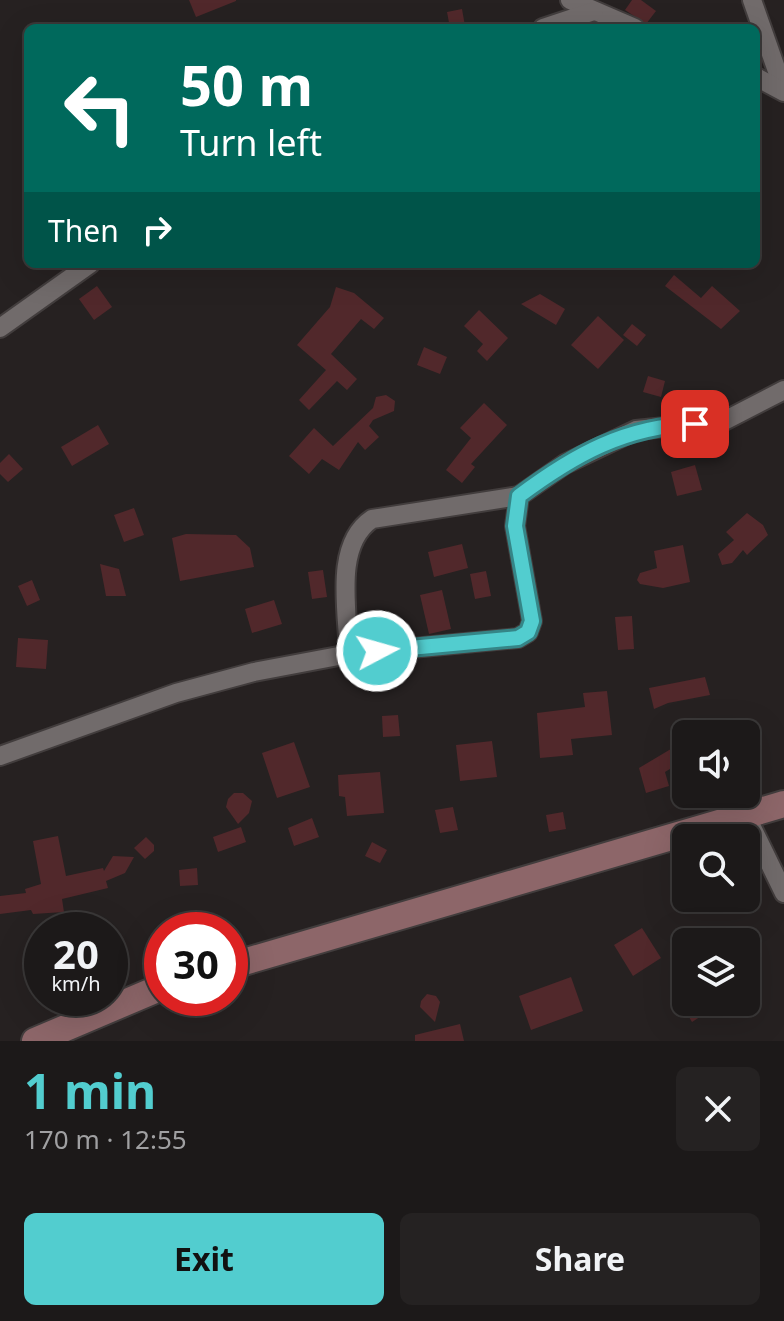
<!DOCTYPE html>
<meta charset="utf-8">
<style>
body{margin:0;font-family:"Noto Sans",sans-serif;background:#252222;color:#f1f3f6;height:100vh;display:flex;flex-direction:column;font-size:30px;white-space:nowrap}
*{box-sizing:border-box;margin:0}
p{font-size:26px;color:#a0a0a2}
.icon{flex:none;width:44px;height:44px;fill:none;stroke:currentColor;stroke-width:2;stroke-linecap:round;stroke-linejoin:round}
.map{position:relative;height:1041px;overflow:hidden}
.details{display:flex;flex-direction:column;background:#1c1919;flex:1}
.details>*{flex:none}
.hud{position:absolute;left:24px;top:24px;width:736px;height:244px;border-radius:12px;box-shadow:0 8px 32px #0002,0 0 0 2px #3a3838;background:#00695c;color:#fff;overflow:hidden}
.buttons{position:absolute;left:672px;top:720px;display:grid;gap:16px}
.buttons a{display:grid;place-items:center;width:88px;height:88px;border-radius:12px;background:#1c1919;box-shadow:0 8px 32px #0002,0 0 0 2px #3a3838;font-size:40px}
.speed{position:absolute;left:24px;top:912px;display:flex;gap:16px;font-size:40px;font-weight:700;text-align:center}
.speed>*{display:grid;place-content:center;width:104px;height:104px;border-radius:50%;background:#1c1919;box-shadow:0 8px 32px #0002,0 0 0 2px #3a3838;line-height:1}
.speed small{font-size:20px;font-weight:400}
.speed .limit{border:12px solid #d22;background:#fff;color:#111}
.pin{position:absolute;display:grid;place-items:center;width:68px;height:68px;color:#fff;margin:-34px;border-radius:16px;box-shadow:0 4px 12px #0006}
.me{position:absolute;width:88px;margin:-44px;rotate:84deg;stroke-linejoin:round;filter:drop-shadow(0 0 6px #0008)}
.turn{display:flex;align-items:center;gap:28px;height:168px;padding:0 24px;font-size:36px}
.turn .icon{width:104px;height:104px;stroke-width:2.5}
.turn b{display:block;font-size:56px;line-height:68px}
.then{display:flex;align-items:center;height:76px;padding:0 24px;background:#0003;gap:16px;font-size:30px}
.round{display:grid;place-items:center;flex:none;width:84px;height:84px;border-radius:12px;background:#252222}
.headline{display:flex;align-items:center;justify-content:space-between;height:136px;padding:0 24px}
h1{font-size:48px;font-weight:700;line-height:60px;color:#52cdcf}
.button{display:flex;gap:16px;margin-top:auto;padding:16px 24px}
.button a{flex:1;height:92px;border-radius:12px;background:#52cdcf;color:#111;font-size:32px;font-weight:700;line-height:92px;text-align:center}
.button a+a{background:#252222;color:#f1f3f6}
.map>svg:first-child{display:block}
</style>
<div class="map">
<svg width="784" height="1041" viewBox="0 0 784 1041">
<rect width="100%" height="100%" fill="#262121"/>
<g fill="#51282b">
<path d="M 189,0 L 236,0 L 236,1 L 196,17 Z"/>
<path d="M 632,0 L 641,0 L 656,11 L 646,24 L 625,10 Z"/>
<path d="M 462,9 L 465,26 L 450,28 L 447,12 Z"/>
<path d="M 674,275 L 701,298 L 712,286 L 740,311 L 721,329 L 665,286 Z"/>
<path d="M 97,286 L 112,307 L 94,320 L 79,299 Z"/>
<path d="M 336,287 L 354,293 L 384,318 L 374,329 L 361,319 L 331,354 L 357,379 L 347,390 L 337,381 L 309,410 L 299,400 L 326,370 L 297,345 L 330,307 Z"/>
<path d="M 540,294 L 565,309 L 556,325 L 521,304 Z"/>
<path d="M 479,310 L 508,338 L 487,361 L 477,351 L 483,344 L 464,326 Z"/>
<path d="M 598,316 L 624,340 L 598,369 L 571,345 Z"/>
<path d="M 632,324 L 646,335 L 637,346 L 623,335 Z"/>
<path d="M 424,347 L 447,357 L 440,374 L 417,365 Z"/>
<path d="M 648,376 L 665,381 L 661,397 L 643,392 Z"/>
<path d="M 386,395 L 395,401 L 394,411 L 373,420 L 369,426 L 379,437 L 365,450 L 358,442 L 339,470 L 322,459 L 309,474 L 289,456 L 314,428 L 333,446 L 373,408 L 376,397 Z"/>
<path d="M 484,403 L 507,425 L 471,464 L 475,467 L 462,483 L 446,470 L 471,438 L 460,428 Z"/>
<path d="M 98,425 L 109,444 L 72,466 L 61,447 Z"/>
<path d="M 9,454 L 23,469 L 8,482 L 0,474 L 0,463 Z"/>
<path d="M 695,465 L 702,490 L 677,496 L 671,472 Z"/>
<path d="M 134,508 L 144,535 L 124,542 L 114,515 Z"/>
<path d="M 747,513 L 763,525 L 768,535 L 747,555 L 743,550 L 732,563 L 722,565 L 718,554 L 734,540 L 726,532 Z"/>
<path d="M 186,534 L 236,535 L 250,548 L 254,567 L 180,581 L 172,538 Z"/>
<path d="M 462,544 L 468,568 L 434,577 L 428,552 Z"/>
<path d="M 683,545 L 690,582 L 663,588 L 640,584 L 637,580 L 640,573 L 657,568 L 654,551 Z"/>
<path d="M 100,564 L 119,569 L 126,596 L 106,596 Z"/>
<path d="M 323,570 L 327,597 L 312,599 L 308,572 Z"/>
<path d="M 486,571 L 491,596 L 475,599 L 470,574 Z"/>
<path d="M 32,580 L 40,600 L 27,606 L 18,586 Z"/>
<path d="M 442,590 L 451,629 L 429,634 L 420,595 Z"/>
<path d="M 274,600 L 282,624 L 252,633 L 245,609 Z"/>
<path d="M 632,616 L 634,649 L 618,650 L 615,617 Z"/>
<path d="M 18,638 L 48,640 L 46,669 L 16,667 Z"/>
<path d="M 705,677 L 710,695 L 668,703 L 654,709 L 649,688 Z"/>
<path d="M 607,691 L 612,735 L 571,739 L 573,755 L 540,758 L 537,713 L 585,707 L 583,693 Z"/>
<path d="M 398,715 L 400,736 L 383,737 L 382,716 Z"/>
<path d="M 686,740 L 686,759 L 665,772 L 669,786 L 646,793 L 639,768 Z"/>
<path d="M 492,741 L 497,777 L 460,781 L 456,745 Z"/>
<path d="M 294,742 L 310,787 L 277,798 L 262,753 Z"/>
<path d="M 380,772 L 384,813 L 347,816 L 345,797 L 339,796 L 338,775 Z"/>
<path d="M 234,793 L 243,793 L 252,801 L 249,813 L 238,824 L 226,807 L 228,799 Z"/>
<path d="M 453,807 L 458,830 L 440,833 L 435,810 Z"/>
<path d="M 563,812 L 566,829 L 549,832 L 546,815 Z"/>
<path d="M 312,818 L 319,837 L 294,846 L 288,828 Z"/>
<path d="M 241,827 L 246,842 L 218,852 L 213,837 Z"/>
<path d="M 58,836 L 66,876 L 103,868 L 104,871 L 113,856 L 134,857 L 125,873 L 106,881 L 108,888 L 62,899 L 64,912 L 33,914 L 31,910 L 0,914 L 0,896 L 26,893 L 25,889 L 41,884 L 33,841 Z"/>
<path d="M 146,837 L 154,845 L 154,851 L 145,859 L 134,848 Z"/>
<path d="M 372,842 L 387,850 L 380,863 L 365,856 Z"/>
<path d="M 197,868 L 198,885 L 180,886 L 179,870 Z"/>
<path d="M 642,928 L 661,958 L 633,976 L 614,945 Z"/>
<path d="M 571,977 L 583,1011 L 531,1030 L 519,996 Z"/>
<path d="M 427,994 L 436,996 L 440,1002 L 435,1022 L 420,1007 L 421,1001 Z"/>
<path d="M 680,1002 L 723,1002 L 692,1022 Z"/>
<path d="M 460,1024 L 464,1041 L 415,1041 L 415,1035 Z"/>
</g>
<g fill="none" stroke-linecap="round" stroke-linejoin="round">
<g stroke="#423d3d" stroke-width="22">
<g id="street">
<path d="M 570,0 L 635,28"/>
<path d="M 752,0 L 784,91"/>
<path d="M 543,28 L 594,11"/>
<path d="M 756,77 L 784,92"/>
<path d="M 0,328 L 90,264"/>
<path d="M 349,654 C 348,613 333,545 372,519 L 519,496"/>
<path d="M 0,756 L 176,693 L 254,672 L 349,654 L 518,638 L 528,632 L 532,621 L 515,526 L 519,496 L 565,464 L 636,430 L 724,421 L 784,390"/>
<path d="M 745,813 L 784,893"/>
</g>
</g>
<g stroke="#423d3d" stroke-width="30">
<g id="secondary">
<path d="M 230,966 L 784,804"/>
<path d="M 35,1041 L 162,987"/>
</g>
</g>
<use href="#street" stroke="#716b6b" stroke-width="18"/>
<use href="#secondary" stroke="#8d6669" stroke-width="26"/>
</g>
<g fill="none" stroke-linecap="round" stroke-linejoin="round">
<g stroke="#358587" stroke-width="20">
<path id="route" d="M 377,651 L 518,638 L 528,632 L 532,621 L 515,526 L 519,496 C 574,455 625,426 695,424"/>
</g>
<use href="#route" stroke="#52cdcf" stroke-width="14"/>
</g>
</svg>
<div class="buttons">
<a><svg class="icon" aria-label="sound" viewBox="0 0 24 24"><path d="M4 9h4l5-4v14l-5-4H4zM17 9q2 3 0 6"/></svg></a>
<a><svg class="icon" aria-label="search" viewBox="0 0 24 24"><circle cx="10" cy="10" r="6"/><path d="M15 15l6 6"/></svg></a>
<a><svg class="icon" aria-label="layers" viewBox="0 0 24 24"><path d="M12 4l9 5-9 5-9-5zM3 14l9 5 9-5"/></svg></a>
</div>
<div class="speed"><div>20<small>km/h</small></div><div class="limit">30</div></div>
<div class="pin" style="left:695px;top:424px;background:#d93025"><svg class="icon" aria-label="arrive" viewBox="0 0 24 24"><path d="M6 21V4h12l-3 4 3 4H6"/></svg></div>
<svg class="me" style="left:377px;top:651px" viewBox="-20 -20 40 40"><circle r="17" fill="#52cdcf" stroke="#fff" stroke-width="3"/><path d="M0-11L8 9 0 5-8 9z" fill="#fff"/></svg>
<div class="hud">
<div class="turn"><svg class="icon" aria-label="left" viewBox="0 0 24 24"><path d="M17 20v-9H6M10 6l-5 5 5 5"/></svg><div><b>50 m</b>Turn left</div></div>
<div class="then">Then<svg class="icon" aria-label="right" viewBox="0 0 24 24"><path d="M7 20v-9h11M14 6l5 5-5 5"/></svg></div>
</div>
</div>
<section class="details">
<div class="headline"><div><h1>1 min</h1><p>170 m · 12:55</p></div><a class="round"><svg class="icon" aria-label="close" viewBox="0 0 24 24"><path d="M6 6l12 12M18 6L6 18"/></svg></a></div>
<div class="button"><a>Exit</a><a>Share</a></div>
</section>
